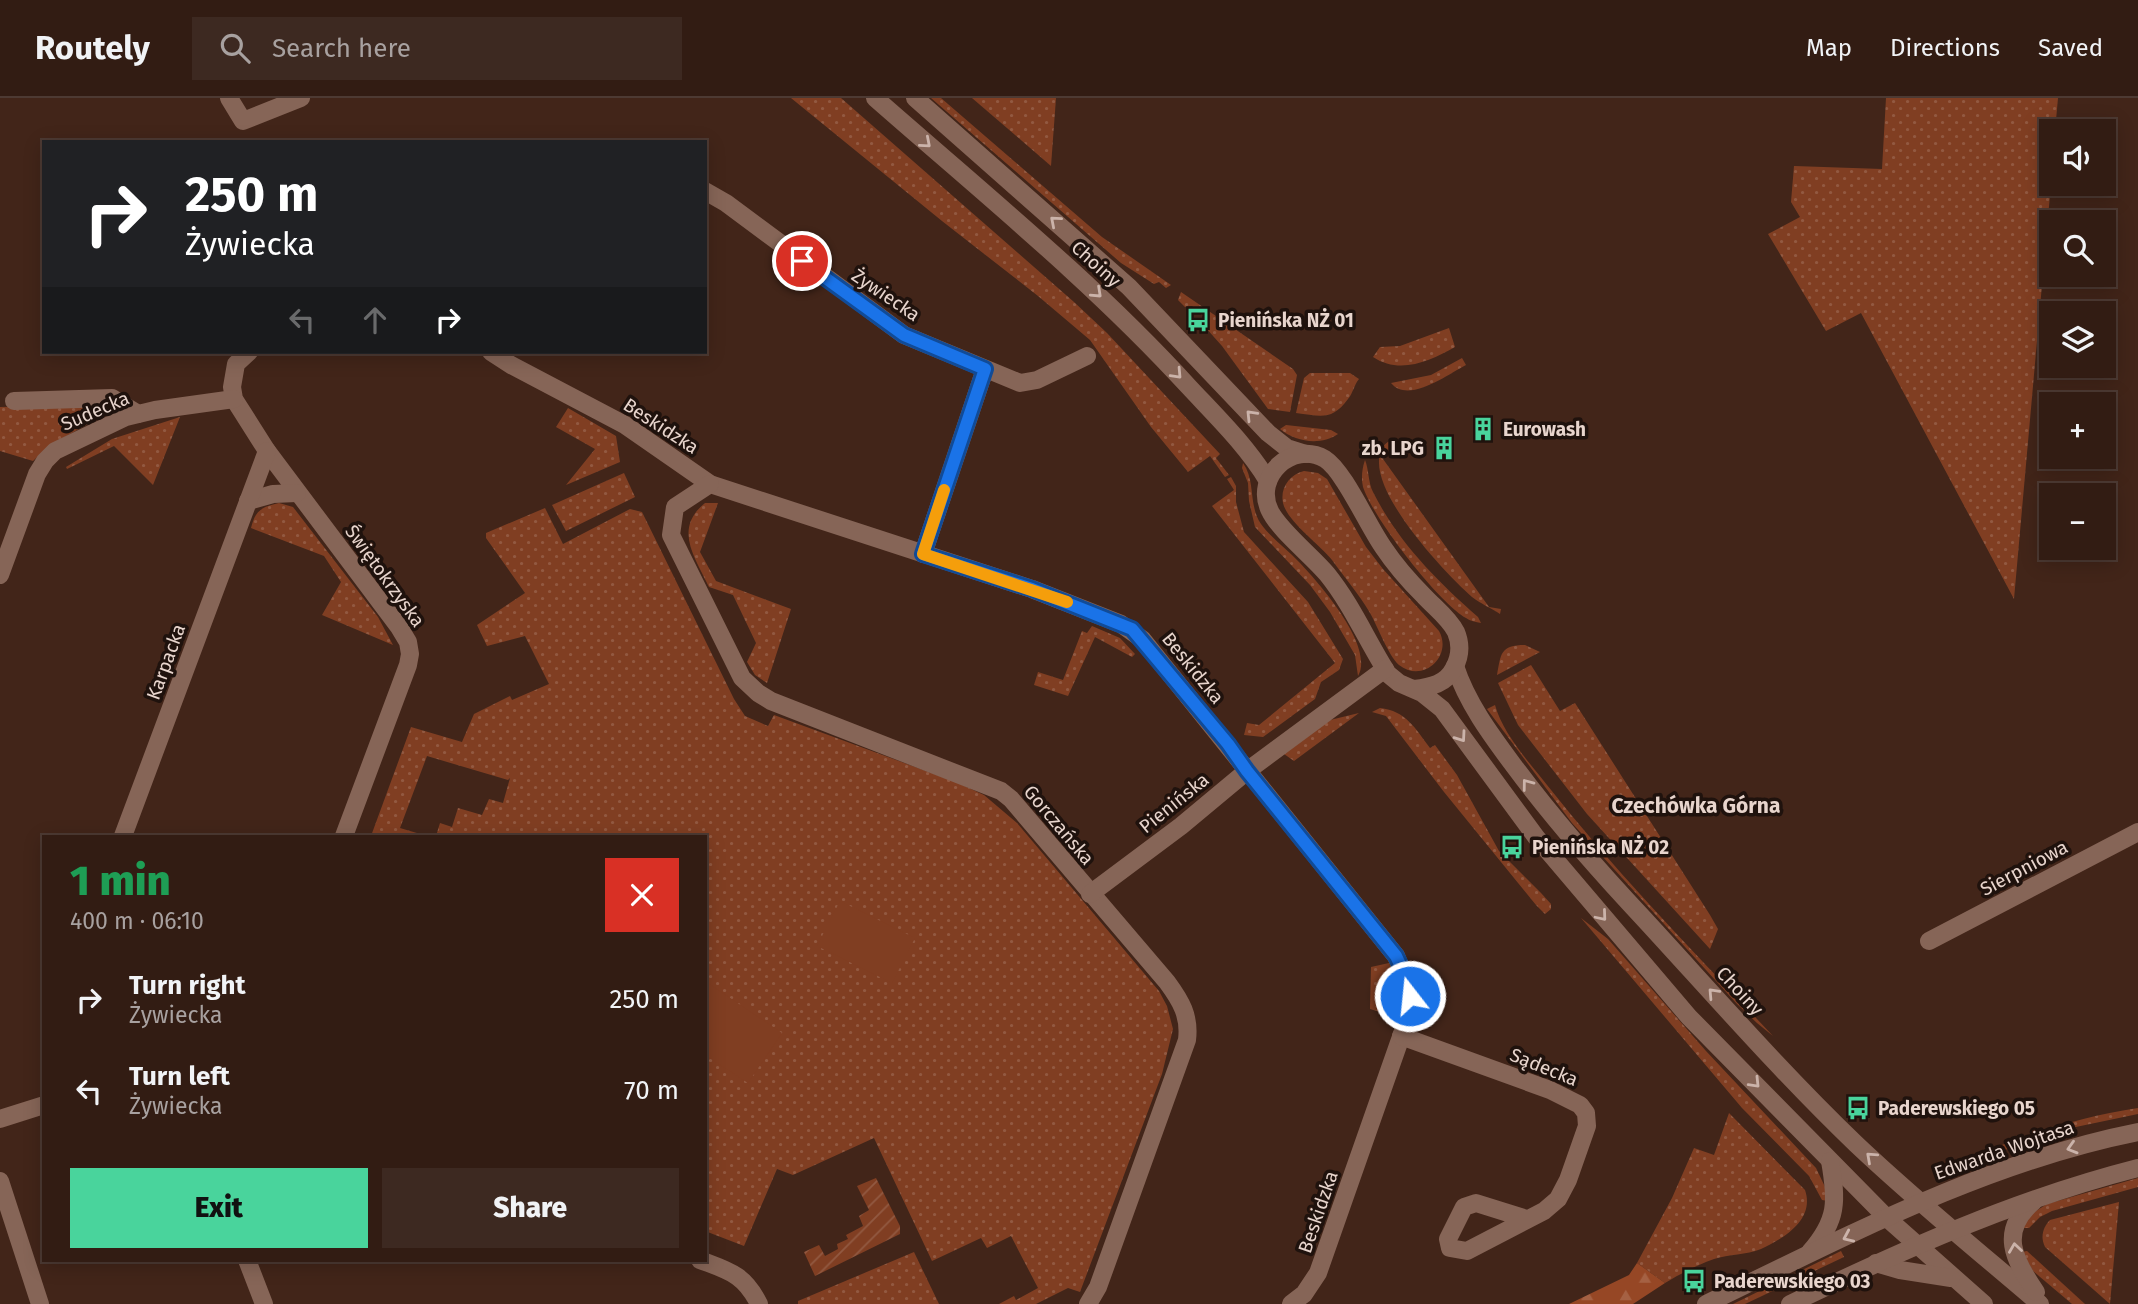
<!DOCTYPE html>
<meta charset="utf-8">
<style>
body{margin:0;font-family:"Fira Sans",sans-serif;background:#3d2921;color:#f1f3f6;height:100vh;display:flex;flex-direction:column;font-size:26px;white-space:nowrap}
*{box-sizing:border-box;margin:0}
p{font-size:23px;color:#a8a1a0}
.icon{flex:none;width:38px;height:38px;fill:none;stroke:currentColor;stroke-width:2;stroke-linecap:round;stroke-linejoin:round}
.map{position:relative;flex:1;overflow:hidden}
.panel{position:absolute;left:42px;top:737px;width:665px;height:427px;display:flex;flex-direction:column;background:#321c13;border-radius:0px;box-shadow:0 4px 18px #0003,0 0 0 2px #4d3a33}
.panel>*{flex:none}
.banner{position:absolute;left:42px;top:42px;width:665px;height:214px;border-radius:0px;box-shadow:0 4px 18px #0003,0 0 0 2px #4d3a33;background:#202124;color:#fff;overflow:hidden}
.controls{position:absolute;left:2039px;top:21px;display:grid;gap:14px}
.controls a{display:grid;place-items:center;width:77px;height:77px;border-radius:0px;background:#321c13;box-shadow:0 4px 18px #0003,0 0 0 2px #4d3a33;font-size:35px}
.pin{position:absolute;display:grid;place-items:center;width:60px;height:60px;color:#fff;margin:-30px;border:4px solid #fff;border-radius:50%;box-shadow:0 2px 7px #0007}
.me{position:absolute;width:77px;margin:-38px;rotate:344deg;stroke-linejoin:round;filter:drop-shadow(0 0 5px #0008)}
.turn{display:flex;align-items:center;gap:24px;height:147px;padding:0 28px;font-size:32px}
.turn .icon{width:91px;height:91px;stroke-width:2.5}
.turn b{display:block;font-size:49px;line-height:60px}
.lanes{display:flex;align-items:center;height:66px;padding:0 28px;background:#0003;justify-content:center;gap:35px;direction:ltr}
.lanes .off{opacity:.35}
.round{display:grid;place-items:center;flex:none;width:74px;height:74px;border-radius:0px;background:#3d2921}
.summary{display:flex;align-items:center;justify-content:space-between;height:119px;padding:0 28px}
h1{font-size:42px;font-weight:800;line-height:52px;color:#1e9e55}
.button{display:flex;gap:14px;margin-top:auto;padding:14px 28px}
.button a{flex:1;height:80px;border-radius:0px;background:#49d49c;color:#111;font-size:28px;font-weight:800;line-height:80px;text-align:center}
.button a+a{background:#3d2921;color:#f1f3f6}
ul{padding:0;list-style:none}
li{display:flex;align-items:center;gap:21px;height:91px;padding:0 28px}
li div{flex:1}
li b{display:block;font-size:26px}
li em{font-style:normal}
header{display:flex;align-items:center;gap:42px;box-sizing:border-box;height:98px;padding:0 35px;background:#321c13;border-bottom:2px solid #4d3a33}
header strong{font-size:33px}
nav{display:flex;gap:38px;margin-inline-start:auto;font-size:24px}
.search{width:490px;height:63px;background:#3d2921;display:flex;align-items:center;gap:18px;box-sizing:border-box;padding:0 24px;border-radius:0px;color:#a8a1a0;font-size:26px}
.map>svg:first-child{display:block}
</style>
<header>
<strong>Routely</strong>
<div class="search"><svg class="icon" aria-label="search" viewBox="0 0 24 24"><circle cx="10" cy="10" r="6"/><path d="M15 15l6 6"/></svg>Search here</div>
<nav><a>Map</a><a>Directions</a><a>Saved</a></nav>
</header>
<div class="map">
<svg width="2138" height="1206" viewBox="0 0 2138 1206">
<defs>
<pattern id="grass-dots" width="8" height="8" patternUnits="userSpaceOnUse" patternTransform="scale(1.75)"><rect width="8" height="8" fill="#803e22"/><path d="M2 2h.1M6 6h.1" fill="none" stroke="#925941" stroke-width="1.8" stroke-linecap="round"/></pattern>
<pattern id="forest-firs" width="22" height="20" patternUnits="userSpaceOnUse" patternTransform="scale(1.75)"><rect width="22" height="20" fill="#964725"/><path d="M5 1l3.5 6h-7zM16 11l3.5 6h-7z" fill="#a56143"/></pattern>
<pattern id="garden-furrows" width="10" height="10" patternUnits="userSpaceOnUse" patternTransform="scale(1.75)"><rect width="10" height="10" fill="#803e22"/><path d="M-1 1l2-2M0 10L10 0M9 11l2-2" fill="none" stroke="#925941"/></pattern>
</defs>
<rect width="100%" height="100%" fill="#422519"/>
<g fill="url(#grass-dots)">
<path d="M 791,0 L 841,0 L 1074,204 L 1107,235 L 1220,356 L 1216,360 L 1229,377 L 1225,379 L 1210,358 L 1188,374 L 1151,329 L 1090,242 L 1038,198 L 942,123 Z"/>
<path d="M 931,0 L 941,0 L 1102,139 L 1171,187 L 1166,190 L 1159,184 L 1154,186 L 1121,165 Z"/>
<path d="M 972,0 L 1056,0 L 1051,68 Z"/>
<path d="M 1886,0 L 2058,0 L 2055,33 L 2051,33 L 2051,86 L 2014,501 L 1861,215 L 1826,233 L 1768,136 L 1800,119 L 1791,104 L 1794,68 L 1882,71 Z"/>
<path d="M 1181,194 L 1293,271 L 1297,277 L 1290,314 L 1268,311 L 1222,248 L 1205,229 L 1205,220 L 1192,208 L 1185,209 L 1178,202 Z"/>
<path d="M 1449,230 L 1455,249 C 1430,263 1400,277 1373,259 L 1380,249 L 1400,248 Z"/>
<path d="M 1462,260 L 1466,267 C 1447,277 1408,306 1391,285 L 1431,277 Z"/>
<path d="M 1310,275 L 1350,275 L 1359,281 C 1354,287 1353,295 1348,301 C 1332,323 1321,318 1296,315 L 1304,280 Z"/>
<path d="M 106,306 L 112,310 L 110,314 L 50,347 L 33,363 L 0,353 L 0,309 Z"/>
<path d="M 568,310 L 616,338 L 620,364 L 566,387 L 595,351 L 556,329 Z"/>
<path d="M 180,319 L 153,387 L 114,348 L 67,371 L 66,369 L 112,341 Z"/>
<path d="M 1286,327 L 1331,332 L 1338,336 C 1320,348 1296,344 1280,331 Z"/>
<path d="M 1394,340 L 1397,342 L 1383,361 L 1489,509 L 1501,511 L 1500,516 C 1491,510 1481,506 1472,499 C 1446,476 1362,388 1382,351 C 1384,346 1389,343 1394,340 Z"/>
<path d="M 1365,362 C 1369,372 1368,384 1373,394 C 1398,444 1437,483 1478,519 L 1481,525 C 1476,524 1470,523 1466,520 C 1438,504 1373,420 1363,389 C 1361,380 1362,371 1365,362 Z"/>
<path d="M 1243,365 C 1256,383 1248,407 1261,426 C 1271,440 1287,451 1299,464 C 1319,485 1375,548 1358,578 L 1355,557 L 1330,514 L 1310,487 L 1255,429 L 1249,403 L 1248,385 L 1242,370 Z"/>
<path d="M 1304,373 L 1318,375 L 1327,381 L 1366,449 L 1383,471 L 1439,533 C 1453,558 1423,586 1399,567 C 1388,557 1378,529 1370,515 C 1359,496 1345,480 1332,462 C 1320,447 1287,423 1283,405 C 1280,390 1289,377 1304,373 Z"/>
<path d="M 624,375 L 635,399 L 566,433 L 552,407 Z"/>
<path d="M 1231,379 L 1236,388 L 1236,404 L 1244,434 L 1308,504 L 1343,561 L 1339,572 L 1321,584 L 1315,601 L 1263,639 L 1244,637 L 1247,625 L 1259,627 L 1335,565 L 1212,408 L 1234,392 L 1227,381 Z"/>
<path d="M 279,405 L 293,409 L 378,519 L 393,547 L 322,517 L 341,484 L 324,458 L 251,430 C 255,413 261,409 279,405 Z"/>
<path d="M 705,405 L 718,405 L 700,454 L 716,483 L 791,511 L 767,585 L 755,577 L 747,564 L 756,545 L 733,497 L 709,489 C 695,459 673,431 705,405 Z"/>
<path d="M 545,410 L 563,446 L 630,411 L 642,414 L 734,601 L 745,618 L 768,628 L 774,617 L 956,684 L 984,697 L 1017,725 L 1159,893 L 1167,908 L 1173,931 L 1162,976 L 1080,1194 L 1068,1190 L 1036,1206 L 999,1206 L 1014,1198 L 1016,1202 L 1038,1190 L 1011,1138 L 987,1150 L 981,1140 L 932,1163 L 874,1040 L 793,1077 L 777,1071 L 744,1148 L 705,1133 L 705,738 L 436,738 L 440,725 L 452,729 L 458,710 L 482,717 L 489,701 L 503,705 L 510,680 L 508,682 L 427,658 L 400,730 L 427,738 L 371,738 L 411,629 L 462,644 L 474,616 L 510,598 L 512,602 L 549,586 L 525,538 L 487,548 L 477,527 L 525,495 L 486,440 L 486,435 Z"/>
<path d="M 1092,528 L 1120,540 L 1135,556 L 1132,559 L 1095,539 L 1068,598 L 1034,587 L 1038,574 L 1063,582 L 1082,533 L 1087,535 Z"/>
<path d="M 1525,547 L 1540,554 L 1497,577 C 1501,556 1500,547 1525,547 Z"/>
<path d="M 1531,567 L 1560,613 L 1575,605 L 1710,817 L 1718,831 L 1710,851 L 1587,716 L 1518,627 L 1498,585 Z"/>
<path d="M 1495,607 C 1503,636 1529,664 1547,687 C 1617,776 1696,856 1773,938 L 1757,925 L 1737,906 L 1572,725 L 1487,611 Z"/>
<path d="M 1380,610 C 1406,613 1415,630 1430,650 L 1435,647 L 1457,677 L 1499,753 L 1541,795 L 1551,806 L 1551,811 L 1545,816 L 1536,807 L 1444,694 L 1386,618 L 1372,614 Z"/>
<path d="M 1359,615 L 1294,663 L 1284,656 L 1330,622 Z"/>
<path d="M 1581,820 L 1608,841 L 1706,953 L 1816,1070 L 1827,1093 L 1828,1103 L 1822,1102 L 1809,1078 L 1742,1010 Z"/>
<path d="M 1389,865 C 1397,885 1397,898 1390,917 L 1370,911 L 1371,869 Z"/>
<path d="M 2138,1010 L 2138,1016 L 2071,1030 L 1981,1060 L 1979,1056 C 2031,1035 2083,1018 2138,1010 Z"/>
<path d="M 1729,1015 L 1805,1092 C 1815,1121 1785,1140 1761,1151 C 1746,1157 1729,1156 1714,1161 C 1697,1167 1680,1176 1665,1185 L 1637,1165 L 1672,1100 L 1694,1050 L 1714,1057 Z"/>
<path d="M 2138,1080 L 2138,1089 L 2052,1113 L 2040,1119 L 2029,1130 L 2023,1130 L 2031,1116 L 2047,1106 Z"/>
<path d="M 2119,1104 L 2110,1206 L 2045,1149 C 2040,1139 2043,1129 2050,1122 Z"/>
<path d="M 1841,1153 L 1844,1159 L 1745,1206 L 1733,1206 Z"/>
<path d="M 2027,1153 L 2085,1206 L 2072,1206 L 2033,1173 L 2022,1154 Z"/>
<path d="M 914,1154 L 939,1206 L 798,1206 L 798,1203 Z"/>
</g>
<path fill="url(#forest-firs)" d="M 1637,1165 L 1665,1185 L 1633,1206 L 1569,1206 L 1629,1177 Z"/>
<path fill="url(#garden-furrows)" d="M 876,1080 L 900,1128 L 900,1136 L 815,1178 L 804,1154 L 819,1147 L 825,1158 L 838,1151 L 837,1146 L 848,1141 L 846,1137 L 863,1128 L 859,1118 L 869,1112 L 857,1088 Z"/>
<g fill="#803e22">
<path d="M 840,803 L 915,840 L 892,885 L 817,848 Z"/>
<path d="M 705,883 L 782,935 L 748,985 L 705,957 Z"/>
</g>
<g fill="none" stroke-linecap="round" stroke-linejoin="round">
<g stroke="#866557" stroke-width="18">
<path d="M 229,0 L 243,23 L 301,0"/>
<path d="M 875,0 C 982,94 1093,184 1189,289 C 1217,319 1247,348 1268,383"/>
<path d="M 915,0 L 1129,189 L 1268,335 L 1287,350 L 1306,356"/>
<path d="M 705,93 L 726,105 L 904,237 L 1020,285 L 1037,282 L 1087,258"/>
<path d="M 249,254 L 236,266 L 232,289 L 234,301 L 267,353 L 399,529 L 408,544 L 410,556 L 408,567 L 344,738"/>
<path d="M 491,254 L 511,267 L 625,327 L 710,386 L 1032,491 L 1121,526 L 1142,541 L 1396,858 L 1408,887 L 1409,916 L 1318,1175 L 1304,1196 L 1291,1206"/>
<path d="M 14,303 L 112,300 L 138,316"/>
<path d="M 710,386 L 675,409 L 671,437 L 742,580 L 758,595 L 771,603 L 1001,693 L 1011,701 L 1167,884 C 1181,903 1190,918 1187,942 L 1098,1189 L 1088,1206"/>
<path d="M 248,403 L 273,396 L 297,395"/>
<path d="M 923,456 L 985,271"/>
<path d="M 0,477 L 37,376 L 45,363 L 55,353 L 126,319 L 155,312 L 234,301"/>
<path d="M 1455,568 C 1467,605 1491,637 1514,668 C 1554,722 1598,772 1645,822 C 1714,897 1782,975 1856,1046 C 1915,1102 1978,1153 2040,1206"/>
<path d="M 1414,591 C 1431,589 1446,586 1454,570 C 1460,559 1461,546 1456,534 C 1449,520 1434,509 1424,498 C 1409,483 1395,467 1383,449 C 1368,428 1344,373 1325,361 C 1292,342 1253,379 1270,413 C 1279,432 1312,458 1327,476 C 1352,507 1367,543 1388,576 L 1399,585 L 1422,595 L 1442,611 L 1536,739 L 1689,919 L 1888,1121 L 1984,1206"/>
<path d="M 123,738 L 267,353"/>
<path d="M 1090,796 L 1181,728 L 1247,673 L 1385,571"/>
<path d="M 1929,843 L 2138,734"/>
<path d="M 1401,938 L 1550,992 L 1580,1007 L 1586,1015 L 1587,1028 L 1568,1082 L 1558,1101 L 1544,1113 L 1467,1153 L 1450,1150 L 1448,1141 L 1464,1109 L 1476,1105 L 1527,1121"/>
<path d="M 0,1021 L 44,1007"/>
<path d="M 0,1083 L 40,1206"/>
<path d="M 2034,1103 C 1998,1133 2014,1162 2036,1194"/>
<path d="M 1810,1154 C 1838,1122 1837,1103 1830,1063"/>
<path d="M 247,1162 L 264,1206"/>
<path d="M 700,1162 C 729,1173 744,1176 759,1206"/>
<path d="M 1876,1165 L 1900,1172 L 1951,1180"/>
<path d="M 1706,1206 C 1845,1139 1986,1064 2138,1034"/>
<path d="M 1790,1206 C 1903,1152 2016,1101 2138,1070"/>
</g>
</g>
<defs><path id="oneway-chevron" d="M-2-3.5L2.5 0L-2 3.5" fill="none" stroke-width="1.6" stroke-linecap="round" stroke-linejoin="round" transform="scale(1.75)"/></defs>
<g stroke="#cbb3aa">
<use href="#oneway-chevron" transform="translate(926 45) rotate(41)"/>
<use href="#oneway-chevron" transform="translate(1055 123) rotate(-139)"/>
<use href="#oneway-chevron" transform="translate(1097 195) rotate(43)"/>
<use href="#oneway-chevron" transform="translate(1177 276) rotate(47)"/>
<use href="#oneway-chevron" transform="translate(1251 317) rotate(-134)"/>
<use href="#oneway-chevron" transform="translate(1461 639) rotate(55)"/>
<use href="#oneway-chevron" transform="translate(1527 686) rotate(-127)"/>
<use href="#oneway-chevron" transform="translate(1602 818) rotate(50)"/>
<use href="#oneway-chevron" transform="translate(1713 895) rotate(-133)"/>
<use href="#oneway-chevron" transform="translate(1755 985) rotate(46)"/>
<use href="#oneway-chevron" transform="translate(2072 1050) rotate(163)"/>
<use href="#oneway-chevron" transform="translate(1871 1059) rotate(-138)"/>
<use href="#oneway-chevron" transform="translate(1848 1139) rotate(156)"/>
<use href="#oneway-chevron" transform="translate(2015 1150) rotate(-98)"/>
</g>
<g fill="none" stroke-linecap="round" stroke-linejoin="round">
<g stroke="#114b97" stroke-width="18">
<path id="route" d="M 802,163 L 904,237 L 985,271 L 923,456 L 1032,491 L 1132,531 L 1228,646 L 1247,673 L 1396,858 L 1405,877 L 1410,898"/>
</g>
<use href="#route" stroke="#1a73e8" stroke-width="12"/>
<path stroke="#f59e0b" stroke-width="12" d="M 944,392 L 923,456 L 1067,504"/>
</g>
<defs>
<g id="bus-bare" transform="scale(1.89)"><path d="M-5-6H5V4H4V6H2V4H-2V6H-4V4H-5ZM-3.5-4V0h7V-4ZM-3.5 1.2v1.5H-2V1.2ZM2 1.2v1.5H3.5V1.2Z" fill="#49d49c" stroke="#1f120d" stroke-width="2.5" paint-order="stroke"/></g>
<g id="building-bare" transform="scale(1.89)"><path d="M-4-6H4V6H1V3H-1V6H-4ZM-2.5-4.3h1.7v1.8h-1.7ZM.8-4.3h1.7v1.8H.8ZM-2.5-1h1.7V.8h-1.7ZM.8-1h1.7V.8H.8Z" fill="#49d49c" stroke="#1f120d" stroke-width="2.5" paint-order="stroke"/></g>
</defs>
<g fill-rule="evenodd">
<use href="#bus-bare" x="1198" y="222"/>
<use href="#building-bare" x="1483" y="331"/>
<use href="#building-bare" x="1444" y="350"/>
<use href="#bus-bare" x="1512" y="749"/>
<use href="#bus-bare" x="1858" y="1010"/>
<use href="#bus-bare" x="1694" y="1183"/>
</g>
<g text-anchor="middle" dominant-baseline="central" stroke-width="7" stroke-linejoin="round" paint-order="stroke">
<g font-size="19" fill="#e8d5cd" stroke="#1f120d">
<text transform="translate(1096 166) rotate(42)">Choiny</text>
<text transform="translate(886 197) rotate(34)">Żywiecka</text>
<text transform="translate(95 313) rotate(-23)">Sudecka</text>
<text transform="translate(661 328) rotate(33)">Beskidzka</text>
<text transform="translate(385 478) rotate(54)">Świętokrzyska</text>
<text transform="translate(166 564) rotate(-70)">Karpacka</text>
<text transform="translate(1193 570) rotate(51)">Beskidzka</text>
<text transform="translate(1174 705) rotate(-39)">Pienińska</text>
<text transform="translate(1059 727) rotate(50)">Gorczańska</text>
<text transform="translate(2024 770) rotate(-28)">Sierpniowa</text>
<text transform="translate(1740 893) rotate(47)">Choiny</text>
<text transform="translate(1544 969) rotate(22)">Sądecka</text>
<text transform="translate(2004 1052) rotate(-19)">Edwarda Wojtasa</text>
<text transform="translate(1318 1114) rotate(-71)">Beskidzka</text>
</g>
<g font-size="19" font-weight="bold" fill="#e8d5cd" stroke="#1f120d" text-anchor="start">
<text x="1218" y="222">Pienińska NŻ 01</text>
<text x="1503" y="331">Eurowash</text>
<text x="1424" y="350" text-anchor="end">zb. LPG</text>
<text x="1532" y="749">Pienińska NŻ 02</text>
<text x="1878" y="1010">Paderewskiego 05</text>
<text x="1714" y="1183">Paderewskiego 03</text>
</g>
<g font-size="21" font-weight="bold" fill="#e8d5cd" stroke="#1f120d">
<text x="1696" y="708">Czechówka Górna</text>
</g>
</g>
</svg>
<div class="controls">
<a><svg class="icon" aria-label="sound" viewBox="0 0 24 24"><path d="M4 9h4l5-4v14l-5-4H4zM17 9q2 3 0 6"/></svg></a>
<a><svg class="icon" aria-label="search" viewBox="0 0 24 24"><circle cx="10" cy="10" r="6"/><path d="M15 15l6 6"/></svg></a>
<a><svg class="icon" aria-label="layers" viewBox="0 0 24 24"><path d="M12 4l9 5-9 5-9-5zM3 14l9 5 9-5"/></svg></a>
<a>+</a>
<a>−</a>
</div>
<div class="pin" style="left:802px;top:163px;background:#d93025"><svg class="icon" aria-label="arrive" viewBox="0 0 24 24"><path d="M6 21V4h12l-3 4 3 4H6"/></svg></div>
<svg class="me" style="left:1410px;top:898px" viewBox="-20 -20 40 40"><circle r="17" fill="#1a73e8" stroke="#fff" stroke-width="3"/><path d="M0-11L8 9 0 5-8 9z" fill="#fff"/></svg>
<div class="banner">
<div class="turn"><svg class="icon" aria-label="right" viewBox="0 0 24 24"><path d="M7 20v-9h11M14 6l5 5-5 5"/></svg><div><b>250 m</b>Żywiecka</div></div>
<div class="lanes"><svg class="icon off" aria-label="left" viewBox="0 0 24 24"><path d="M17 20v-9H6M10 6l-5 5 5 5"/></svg><svg class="icon off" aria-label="ahead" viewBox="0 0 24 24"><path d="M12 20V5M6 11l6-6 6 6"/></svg><svg class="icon" aria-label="right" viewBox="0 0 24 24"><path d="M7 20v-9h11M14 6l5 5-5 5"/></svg></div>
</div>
<section class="panel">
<div class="summary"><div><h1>1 min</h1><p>400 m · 06:10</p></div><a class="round" style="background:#d93025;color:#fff"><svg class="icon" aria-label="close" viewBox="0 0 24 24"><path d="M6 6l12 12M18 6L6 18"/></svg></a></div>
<ul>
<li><svg class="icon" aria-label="right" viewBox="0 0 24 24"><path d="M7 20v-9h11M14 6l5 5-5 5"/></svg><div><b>Turn right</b><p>Żywiecka</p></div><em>250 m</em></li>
<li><svg class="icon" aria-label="left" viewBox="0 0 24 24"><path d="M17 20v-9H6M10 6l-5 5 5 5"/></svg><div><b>Turn left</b><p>Żywiecka</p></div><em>70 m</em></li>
</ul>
<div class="button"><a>Exit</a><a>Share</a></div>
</section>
</div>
